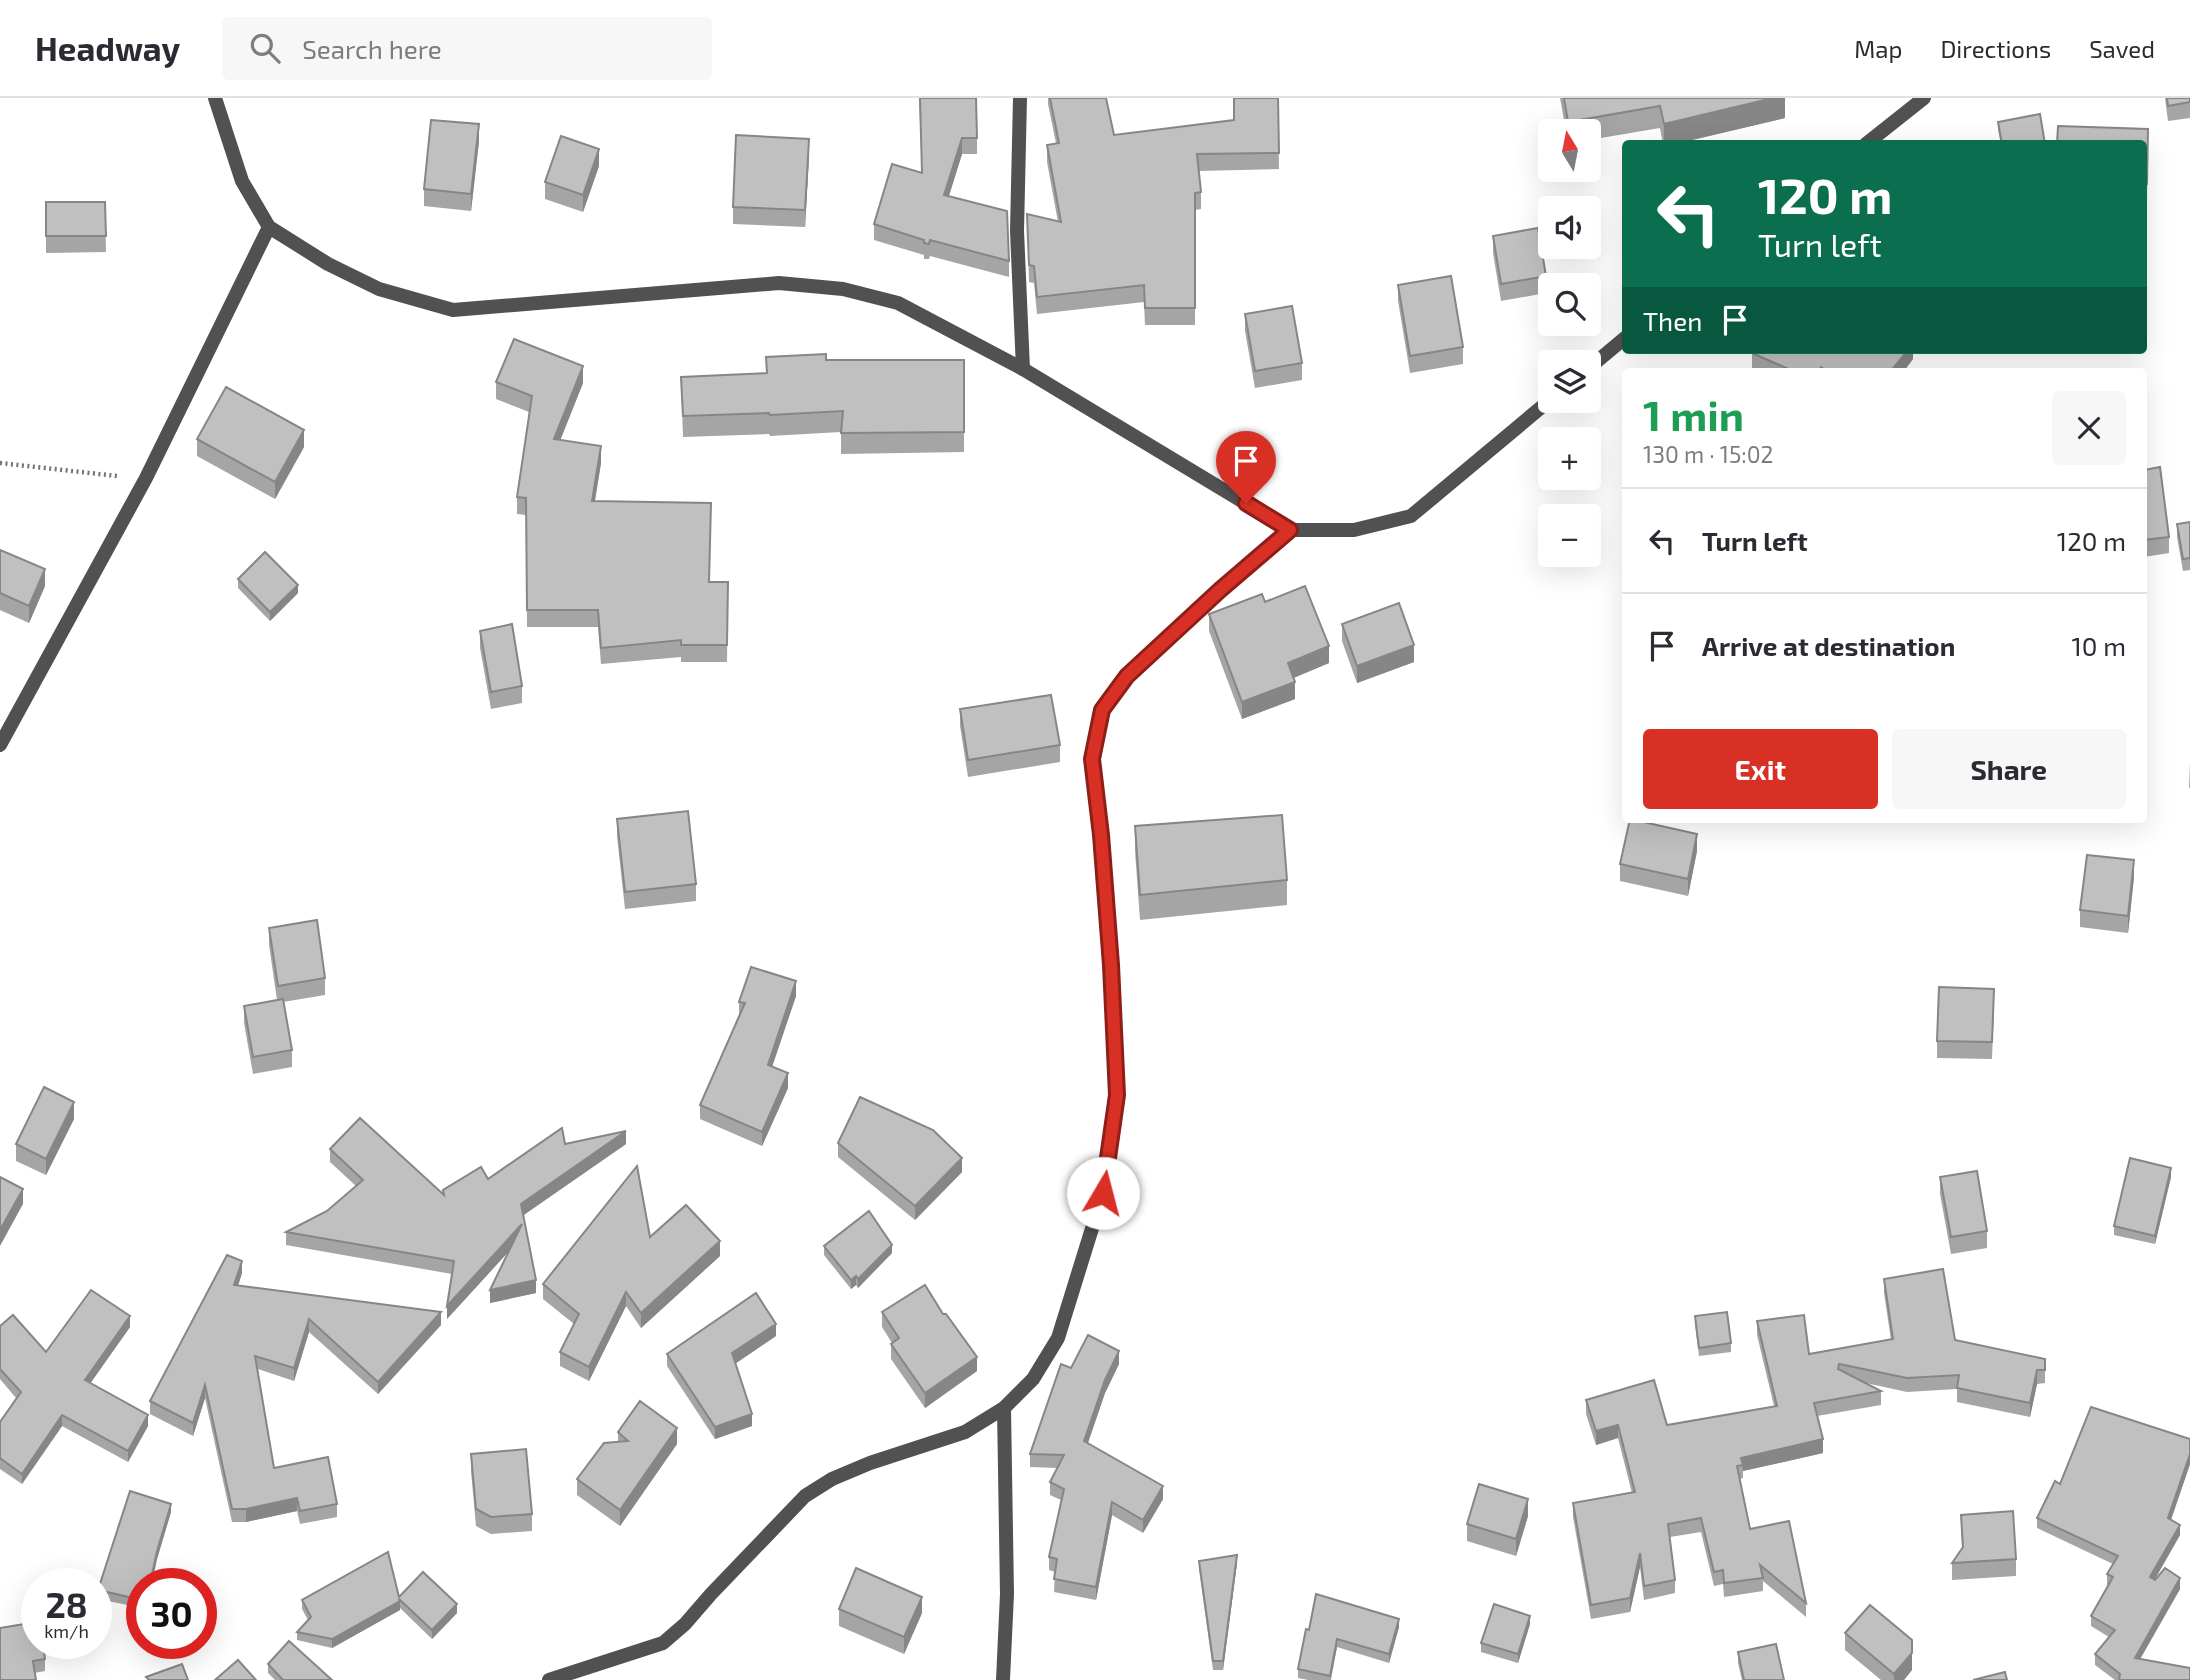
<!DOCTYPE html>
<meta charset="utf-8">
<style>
body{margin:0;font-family:"Exo 2",sans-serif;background:#f7f7f7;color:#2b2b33;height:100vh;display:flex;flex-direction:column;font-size:26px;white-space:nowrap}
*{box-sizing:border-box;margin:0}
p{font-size:23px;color:#7c7c81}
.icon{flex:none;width:38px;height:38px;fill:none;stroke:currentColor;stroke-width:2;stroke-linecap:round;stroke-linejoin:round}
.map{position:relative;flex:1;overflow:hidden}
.panel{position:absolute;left:1622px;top:270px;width:525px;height:455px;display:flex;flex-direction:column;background:#fff;border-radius:7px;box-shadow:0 7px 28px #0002}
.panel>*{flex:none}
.top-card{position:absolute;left:1622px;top:42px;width:525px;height:214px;border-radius:7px;box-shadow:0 7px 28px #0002;background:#0b6e4f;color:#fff;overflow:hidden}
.needle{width:46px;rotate:350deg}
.fabs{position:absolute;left:1538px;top:21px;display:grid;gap:14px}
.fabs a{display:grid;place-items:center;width:63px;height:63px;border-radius:7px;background:#fff;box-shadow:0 7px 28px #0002;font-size:35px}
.speed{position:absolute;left:21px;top:1470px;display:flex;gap:14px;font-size:35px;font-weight:700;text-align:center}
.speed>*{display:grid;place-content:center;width:91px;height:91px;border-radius:50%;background:#fff;box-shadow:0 7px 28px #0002;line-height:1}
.speed small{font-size:18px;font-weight:400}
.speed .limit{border:10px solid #d22;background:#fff;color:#111}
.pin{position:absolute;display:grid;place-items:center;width:60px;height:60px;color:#fff;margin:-72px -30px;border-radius:50% 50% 50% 0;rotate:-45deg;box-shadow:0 0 7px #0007}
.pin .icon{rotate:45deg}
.me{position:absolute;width:77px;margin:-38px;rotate:8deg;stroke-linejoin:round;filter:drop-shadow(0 0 5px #0008)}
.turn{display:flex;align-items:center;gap:24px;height:147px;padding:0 21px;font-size:32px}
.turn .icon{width:91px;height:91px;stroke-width:2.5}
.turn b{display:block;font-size:49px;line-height:60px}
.then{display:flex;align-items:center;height:66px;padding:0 21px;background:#0003;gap:14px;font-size:26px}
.round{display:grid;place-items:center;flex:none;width:74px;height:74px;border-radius:7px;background:#f7f7f7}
.summary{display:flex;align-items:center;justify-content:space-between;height:119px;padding:0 21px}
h1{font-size:42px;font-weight:700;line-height:52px;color:#1e9e55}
.primary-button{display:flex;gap:14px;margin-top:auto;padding:14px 21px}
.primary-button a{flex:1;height:80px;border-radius:7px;background:#d93025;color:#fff;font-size:28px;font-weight:700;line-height:80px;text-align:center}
.primary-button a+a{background:#f7f7f7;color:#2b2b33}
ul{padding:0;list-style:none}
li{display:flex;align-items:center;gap:21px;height:105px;padding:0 21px;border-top:2px solid #e1e1e2}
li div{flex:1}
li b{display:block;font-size:26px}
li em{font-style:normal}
header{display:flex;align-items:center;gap:42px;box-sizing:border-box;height:98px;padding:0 35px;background:#fff;border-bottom:2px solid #e1e1e2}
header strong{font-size:33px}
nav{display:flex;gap:38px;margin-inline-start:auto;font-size:24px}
.search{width:490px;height:63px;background:#f7f7f7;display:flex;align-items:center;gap:18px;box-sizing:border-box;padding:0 24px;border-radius:7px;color:#7c7c81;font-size:26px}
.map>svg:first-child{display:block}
</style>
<header>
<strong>Headway</strong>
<div class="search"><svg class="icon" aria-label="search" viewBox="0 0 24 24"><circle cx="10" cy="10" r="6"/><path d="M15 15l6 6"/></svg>Search here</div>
<nav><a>Map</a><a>Directions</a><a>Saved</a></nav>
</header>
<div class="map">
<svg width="2190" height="1582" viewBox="0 0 2190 1582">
<rect width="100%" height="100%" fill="#fff"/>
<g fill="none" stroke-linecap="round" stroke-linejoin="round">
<path stroke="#737373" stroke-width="4.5" stroke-dasharray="2 3.5" stroke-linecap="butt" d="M 0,365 L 117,378"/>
<g stroke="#515151" stroke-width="14">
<path d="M 215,0 L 242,83 L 269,129 L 328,166 L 379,191 L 453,212 L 779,185 L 843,191 L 898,205 L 1023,271 L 1290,432 L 1354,432 L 1411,418 L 1550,302"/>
<path d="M 1020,0 L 1017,133 L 1023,271"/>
<path d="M 1866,46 L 1924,0"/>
<path d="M 1589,270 L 1626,239"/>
<path d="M 0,647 L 146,380 L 269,129"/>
<path d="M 549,1582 L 663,1545 L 685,1526 L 711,1496 L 805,1398 L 832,1381 L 870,1365 L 965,1334 L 1004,1310 L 1033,1281 L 1058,1240 L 1103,1095 L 1117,997 L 1111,867 L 1101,737 L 1092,661 L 1102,612 L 1127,578 L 1220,492 L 1290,432"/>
<path d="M 1003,1582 L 1007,1496 L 1004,1310"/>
</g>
</g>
<g fill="#a5a5a5">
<path d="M 919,0 L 977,40 L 977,56 L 962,56 L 949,98 L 1009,163 L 1009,179 L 930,158 L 929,161 L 924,161 L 924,157 L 874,142 L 874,126 L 922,75 Z"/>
<path d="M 1048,0 L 1106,0 L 1114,37 L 1234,22 L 1278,0 L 1279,71 L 1199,73 L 1201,94 L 1201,111 L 1195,112 L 1195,227 L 1145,227 L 1144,204 L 1037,216 L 1034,185 L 1029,184 L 1027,116 L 1058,124 L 1047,64 L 1047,47 L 1056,45 L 1048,6 Z"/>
<path d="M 1560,0 L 1785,0 L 1785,20 L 1675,46 L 1663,46 L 1660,30 L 1589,42 L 1589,33 L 1566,33 Z"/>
<path d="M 2165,0 L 2190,0 L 2190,20 L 2168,23 Z"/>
<path d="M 1998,24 L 2045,46 L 2001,46 L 1998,32 Z"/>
<path d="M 2148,31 L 2147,103 L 2144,103 L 2144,46 Z"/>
<path d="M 479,43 L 471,113 L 424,108 L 424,91 Z"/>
<path d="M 809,58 L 805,129 L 733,126 L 733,109 Z"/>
<path d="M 599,68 L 583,114 L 545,101 L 545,84 Z"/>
<path d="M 1623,88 L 1626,88 L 1626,120 L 1623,105 Z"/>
<path d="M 46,104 L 105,104 L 106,154 L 46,155 Z"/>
<path d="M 1493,138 L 1546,178 L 1546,195 L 1501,203 L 1493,155 Z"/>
<path d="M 1398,187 L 1463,249 L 1463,266 L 1410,275 L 1398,203 Z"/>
<path d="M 1245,216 L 1302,265 L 1302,282 L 1255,290 L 1245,233 Z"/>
<path d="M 1913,252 L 1913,261 L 1904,273 L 1756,273 L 1752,271 L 1752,255 Z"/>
<path d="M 766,259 L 826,262 L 964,262 L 964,354 L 841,356 L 841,334 L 770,338 L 769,336 L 683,339 L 681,279 L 766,275 Z"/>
<path d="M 496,284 L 583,285 L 560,342 L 601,365 L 595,403 L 710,484 L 728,484 L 727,564 L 681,564 L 681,559 L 601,566 L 598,529 L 527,529 L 526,417 L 517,416 L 517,399 L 529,314 L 496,301 Z"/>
<path d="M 197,341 L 304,349 L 275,401 L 197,358 Z"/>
<path d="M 2144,372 L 2169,439 L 2169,455 L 2144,459 Z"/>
<path d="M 2190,424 L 2190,472 L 2183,473 L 2177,439 L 2177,426 Z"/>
<path d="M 0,452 L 45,488 L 29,525 L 0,512 Z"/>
<path d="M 238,481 L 298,495 L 270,523 L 238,490 Z"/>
<path d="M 1265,504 L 1329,565 L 1294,580 L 1295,601 L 1242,621 L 1209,533 L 1209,516 Z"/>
<path d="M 1342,526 L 1414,564 L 1357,585 L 1342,543 Z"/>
<path d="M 480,533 L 522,588 L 522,605 L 491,611 L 480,550 Z"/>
<path d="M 960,611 L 1060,647 L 1060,664 L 968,679 L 960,628 Z"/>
<path d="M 2190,664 L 2190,690 L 2189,690 Z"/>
<path d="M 617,721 L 696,786 L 696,803 L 625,811 L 617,738 Z"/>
<path d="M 1135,728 L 1287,782 L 1287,807 L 1140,822 L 1135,753 Z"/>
<path d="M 1697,753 L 1688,798 L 1620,783 L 1620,766 Z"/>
<path d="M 2134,779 L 2128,835 L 2080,829 L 2080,812 Z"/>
<path d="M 269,830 L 325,880 L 325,897 L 283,904 L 292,952 L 292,969 L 253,976 L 244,925 L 244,908 L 277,902 L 269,847 Z"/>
<path d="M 796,898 L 772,968 L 788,990 L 762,1048 L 700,1021 L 700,1007 L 739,917 L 739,904 Z"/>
<path d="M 1994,908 L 1992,961 L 1937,960 L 1937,943 Z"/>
<path d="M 74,1021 L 46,1077 L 16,1063 L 16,1046 Z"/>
<path d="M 838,1045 L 962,1074 L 915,1122 L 838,1059 Z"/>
<path d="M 565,1046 L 626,1046 L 523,1117 L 536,1195 L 490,1205 L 509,1153 L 447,1221 L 452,1176 L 286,1147 L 286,1134 L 327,1113 L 356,1088 L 330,1064 L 330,1051 L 443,1096 L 488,1081 Z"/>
<path d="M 1940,1079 L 1987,1133 L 1987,1150 L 1951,1156 L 1940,1096 Z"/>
<path d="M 2171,1079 L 2155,1146 L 2114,1137 L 2114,1128 Z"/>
<path d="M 650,1139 L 720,1158 L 641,1230 L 626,1208 L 589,1283 L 560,1268 L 560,1254 L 574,1226 L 543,1201 L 543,1186 Z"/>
<path d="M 824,1148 L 892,1155 L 858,1190 L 856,1187 L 851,1191 L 824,1157 Z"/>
<path d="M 242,1175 L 238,1188 L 441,1227 L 378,1296 L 309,1234 L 294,1283 L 258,1271 L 274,1370 L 337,1406 L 337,1419 L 300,1426 L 297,1413 L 246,1424 L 232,1424 L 205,1300 L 193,1338 L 150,1316 L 150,1303 Z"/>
<path d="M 1884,1181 L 1955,1242 L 2045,1261 L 2045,1285 L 2037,1286 L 2030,1319 L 1957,1304 L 1957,1291 L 1907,1294 L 1866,1285 L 1881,1293 L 1881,1307 L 1817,1318 L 1823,1355 L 1743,1373 L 1743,1380 L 1740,1381 L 1750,1431 L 1806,1505 L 1806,1519 L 1763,1483 L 1763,1493 L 1724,1499 L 1723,1486 L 1714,1488 L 1701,1434 L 1670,1439 L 1675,1482 L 1675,1495 L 1644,1502 L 1640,1469 L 1630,1514 L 1591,1521 L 1573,1419 L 1573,1405 L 1632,1395 L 1618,1340 L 1596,1347 L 1586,1316 L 1586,1302 L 1667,1327 L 1774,1308 L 1757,1237 L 1757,1223 L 1809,1256 L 1891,1242 L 1884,1195 Z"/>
<path d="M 882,1214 L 977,1273 L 925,1310 L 891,1261 L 891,1246 L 892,1245 L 882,1229 Z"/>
<path d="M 1695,1218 L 1731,1245 L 1731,1254 L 1699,1258 L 1695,1227 Z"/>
<path d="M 0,1228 L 46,1254 L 130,1229 L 90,1285 L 148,1328 L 128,1364 L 62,1328 L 22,1386 L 0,1371 L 0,1324 L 16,1300 L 0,1281 Z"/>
<path d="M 776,1238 L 735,1265 L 752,1328 L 715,1341 L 667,1268 L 667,1256 Z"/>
<path d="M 1119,1266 L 1105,1295 L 1088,1345 L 1163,1401 L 1143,1435 L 1112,1417 L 1096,1502 L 1054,1494 L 1055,1474 L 1049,1472 L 1049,1459 L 1061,1402 L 1050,1397 L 1050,1384 L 1057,1370 L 1030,1369 L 1030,1356 L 1071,1270 Z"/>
<path d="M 618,1334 L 677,1346 L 620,1428 L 577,1397 L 577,1381 L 618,1344 Z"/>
<path d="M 2190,1341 L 2190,1366 L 2171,1422 L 2180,1437 L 2154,1482 L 2180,1491 L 2140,1561 L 2190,1582 L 2115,1582 L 2095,1567 L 2095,1556 L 2109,1539 L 2091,1528 L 2091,1518 L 2108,1487 L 2107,1487 L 2107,1476 L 2113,1466 L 2037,1430 L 2037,1420 L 2060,1386 Z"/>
<path d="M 471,1356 L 532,1416 L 532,1433 L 491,1436 L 476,1428 L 471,1373 Z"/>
<path d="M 171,1414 L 157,1461 L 142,1486 L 142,1510 L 98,1501 L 98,1492 Z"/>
<path d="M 1961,1417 L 2016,1461 L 2016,1478 L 1952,1482 L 1952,1465 L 1962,1451 Z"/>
<path d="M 1528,1418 L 1516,1458 L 1467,1443 L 1467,1426 Z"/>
<path d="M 1199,1463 L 1237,1465 L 1223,1572 L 1213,1572 L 1199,1471 Z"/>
<path d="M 399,1499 L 457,1515 L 432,1541 L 400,1510 L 400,1512 L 332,1550 L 297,1542 L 297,1534 L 308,1522 L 302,1511 L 302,1502 Z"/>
<path d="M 839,1511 L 922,1515 L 904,1556 L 839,1528 Z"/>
<path d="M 1530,1526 L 1518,1565 L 1481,1554 L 1481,1545 Z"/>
<path d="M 1399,1529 L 1389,1565 L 1337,1549 L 1331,1582 L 1308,1582 L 1298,1580 L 1298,1571 L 1309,1532 Z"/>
<path d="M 0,1530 L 45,1561 L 45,1573 L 34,1575 Z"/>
<path d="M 1845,1535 L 1912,1572 L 1904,1582 L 1881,1582 L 1845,1552 Z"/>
<path d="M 1738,1554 L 1784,1582 L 1742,1582 L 1738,1565 Z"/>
<path d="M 268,1566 L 332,1582 L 275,1582 L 268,1575 Z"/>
</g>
<g fill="#868686">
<path d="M 1773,0 L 1785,0 L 1785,20 L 1675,46 L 1664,46 L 1664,26 Z"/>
<path d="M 479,26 L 479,43 L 471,113 L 471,96 Z"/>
<path d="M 962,40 L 962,56 L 944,113 L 944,97 Z"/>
<path d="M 809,41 L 809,58 L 805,129 L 805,112 Z"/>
<path d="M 599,51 L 599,68 L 583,114 L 583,97 Z"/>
<path d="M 1908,252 L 1913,252 L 1913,261 L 1904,273 L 1891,273 Z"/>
<path d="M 583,268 L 583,285 L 554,358 L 554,341 Z"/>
<path d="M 304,332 L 304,349 L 275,401 L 275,384 Z"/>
<path d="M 601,348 L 601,365 L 592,420 L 592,403 Z"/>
<path d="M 45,471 L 45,488 L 29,525 L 29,508 Z"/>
<path d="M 298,487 L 298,495 L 270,523 L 270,514 Z"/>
<path d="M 1414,547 L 1414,564 L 1357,585 L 1357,568 Z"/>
<path d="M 1329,548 L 1329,565 L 1288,582 L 1288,565 Z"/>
<path d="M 1295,584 L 1295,601 L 1242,621 L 1242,604 Z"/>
<path d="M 1697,736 L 1697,753 L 1688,798 L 1688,781 Z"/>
<path d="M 2134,762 L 2134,779 L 2128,835 L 2128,818 Z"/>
<path d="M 796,883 L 796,898 L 768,981 L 768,967 Z"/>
<path d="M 788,975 L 788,990 L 762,1048 L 762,1034 Z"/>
<path d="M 74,1004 L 74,1021 L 46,1077 L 46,1061 Z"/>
<path d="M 626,1033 L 626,1046 L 521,1119 L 521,1106 Z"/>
<path d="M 962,1060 L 962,1074 L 915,1122 L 915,1108 Z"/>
<path d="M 2171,1070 L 2171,1079 L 2155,1146 L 2155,1138 Z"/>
<path d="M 23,1091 L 23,1106 L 0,1148 L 0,1132 Z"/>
<path d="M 522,1126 L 522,1139 L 447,1221 L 447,1208 Z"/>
<path d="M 720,1143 L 720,1158 L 641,1230 L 641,1215 Z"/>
<path d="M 892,1147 L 892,1155 L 858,1190 L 858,1181 Z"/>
<path d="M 242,1163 L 242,1175 L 234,1200 L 234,1187 Z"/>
<path d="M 856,1178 L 856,1187 L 851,1191 L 851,1182 Z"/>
<path d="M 536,1182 L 536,1195 L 490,1205 L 490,1192 Z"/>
<path d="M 626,1194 L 626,1208 L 589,1283 L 589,1269 Z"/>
<path d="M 441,1214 L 441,1227 L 378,1296 L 378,1284 Z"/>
<path d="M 130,1218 L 130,1229 L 85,1293 L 85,1282 Z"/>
<path d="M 309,1221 L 309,1234 L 294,1283 L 294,1270 Z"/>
<path d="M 776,1226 L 776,1238 L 732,1268 L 732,1255 Z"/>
<path d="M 1119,1253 L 1119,1266 L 1105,1295 L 1084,1356 L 1084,1343 L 1105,1282 Z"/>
<path d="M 977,1259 L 977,1273 L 925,1310 L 925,1295 Z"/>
<path d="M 2037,1272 L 2037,1286 L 2030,1319 L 2030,1305 Z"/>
<path d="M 205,1287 L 205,1300 L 193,1338 L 193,1325 Z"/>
<path d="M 752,1316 L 752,1328 L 715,1341 L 715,1329 Z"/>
<path d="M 62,1317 L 62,1328 L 22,1386 L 22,1376 Z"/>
<path d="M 148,1317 L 148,1328 L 128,1364 L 128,1353 Z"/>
<path d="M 1618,1327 L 1618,1340 L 1596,1347 L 1596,1333 Z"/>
<path d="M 677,1330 L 677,1346 L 620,1428 L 620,1412 Z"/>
<path d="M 1823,1341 L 1823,1355 L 1743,1373 L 1741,1360 Z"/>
<path d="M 2190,1356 L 2190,1366 L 2168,1430 L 2168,1420 Z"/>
<path d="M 1163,1388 L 1163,1401 L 1143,1435 L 1143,1422 Z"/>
<path d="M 297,1400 L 297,1413 L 246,1424 L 246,1411 Z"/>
<path d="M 1528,1401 L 1528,1418 L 1516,1458 L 1516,1441 Z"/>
<path d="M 1112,1404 L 1112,1417 L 1096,1502 L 1096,1489 Z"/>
<path d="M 171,1406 L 171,1414 L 157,1461 L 152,1486 L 150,1486 L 157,1453 Z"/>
<path d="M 2180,1427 L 2180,1437 L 2150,1490 L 2150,1479 Z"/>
<path d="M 1640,1455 L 1640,1469 L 1630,1514 L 1630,1500 Z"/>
<path d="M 1237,1457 L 1237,1465 L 1223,1572 L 1223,1563 Z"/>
<path d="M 2180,1480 L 2180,1491 L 2135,1570 L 2135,1560 Z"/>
<path d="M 922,1499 L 922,1515 L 904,1556 L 904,1539 Z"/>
<path d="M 400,1503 L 400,1512 L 332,1550 L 332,1541 Z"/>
<path d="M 457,1506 L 457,1515 L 432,1541 L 432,1532 Z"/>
<path d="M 1530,1518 L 1530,1526 L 1518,1565 L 1518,1556 Z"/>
<path d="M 1399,1521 L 1399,1529 L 1389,1565 L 1389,1556 Z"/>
<path d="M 1337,1541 L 1337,1549 L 1330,1582 L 1330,1578 Z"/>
<path d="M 1912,1555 L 1912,1572 L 1904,1582 L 1894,1582 L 1894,1576 Z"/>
</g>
<g fill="#c0c0c0" stroke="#868686" stroke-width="2">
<path d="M 920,0 L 976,0 L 977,40 L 962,40 L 944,97 L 1007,113 L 1009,163 L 930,142 L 929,146 L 924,145 L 924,142 L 874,126 L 892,66 L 922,75 Z"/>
<path d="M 1050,0 L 1106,0 L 1114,37 L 1234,22 L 1234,0 L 1278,0 L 1279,55 L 1197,56 L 1201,94 L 1195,95 L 1195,210 L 1145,210 L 1144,187 L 1037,199 L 1034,168 L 1029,167 L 1027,116 L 1061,124 L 1047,47 L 1059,45 Z"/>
<path d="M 1564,0 L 1773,0 L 1664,26 L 1660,8 L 1568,24 Z"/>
<path d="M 2167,0 L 2190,0 L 2190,4 L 2168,8 Z"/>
<path d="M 2040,16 L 2045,46 L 2002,46 L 1998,24 Z"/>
<path d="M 431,22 L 479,26 L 471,96 L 424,91 Z"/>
<path d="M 2058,28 L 2148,31 L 2147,86 L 2144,86 L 2144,46 L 2057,46 Z"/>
<path d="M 736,37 L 809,41 L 805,112 L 733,109 Z"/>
<path d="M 561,38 L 599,51 L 583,97 L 545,84 Z"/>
<path d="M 1623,88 L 1626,88 L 1626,103 Z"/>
<path d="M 46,104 L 105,104 L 106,138 L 46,138 Z"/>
<path d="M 1538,130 L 1546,178 L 1501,186 L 1493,138 Z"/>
<path d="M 1451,178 L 1463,249 L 1410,258 L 1398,187 Z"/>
<path d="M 1292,208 L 1302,265 L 1255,273 L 1245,216 Z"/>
<path d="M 514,241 L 583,268 L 554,341 L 601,348 L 592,403 L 711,405 L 709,484 L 728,484 L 727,547 L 681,547 L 681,542 L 601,550 L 598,512 L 527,512 L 526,400 L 517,399 L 532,298 L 496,284 Z"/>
<path d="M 1753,252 L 1908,252 L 1891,273 L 1827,273 L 1821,269 L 1820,273 L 1793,273 L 1752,255 Z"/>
<path d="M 826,256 L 826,262 L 964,262 L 964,334 L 841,335 L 843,313 L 770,317 L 769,315 L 683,318 L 681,279 L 767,275 L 766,259 Z"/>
<path d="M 226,289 L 304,332 L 275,384 L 197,341 Z"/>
<path d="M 2160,369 L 2169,439 L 2144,442 L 2144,372 Z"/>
<path d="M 2190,424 L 2190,460 L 2183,461 L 2177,426 Z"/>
<path d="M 0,452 L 45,471 L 29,508 L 0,495 Z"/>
<path d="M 265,454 L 298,487 L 270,514 L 238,481 Z"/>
<path d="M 1305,488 L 1329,548 L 1288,565 L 1295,584 L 1242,604 L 1209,516 L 1262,496 L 1265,504 Z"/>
<path d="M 1399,505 L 1414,547 L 1357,568 L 1342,526 Z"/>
<path d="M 512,526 L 522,588 L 491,594 L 480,533 Z"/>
<path d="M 1051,597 L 1060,647 L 968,662 L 960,611 Z"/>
<path d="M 688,713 L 696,786 L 625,794 L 617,721 Z"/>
<path d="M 1282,717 L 1287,782 L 1140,797 L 1135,728 Z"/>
<path d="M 1630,721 L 1697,736 L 1688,781 L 1620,766 Z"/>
<path d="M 2087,757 L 2134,762 L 2128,818 L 2080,812 Z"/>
<path d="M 317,822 L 325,880 L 278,888 L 269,830 Z"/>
<path d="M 751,869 L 796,883 L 768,967 L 788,975 L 762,1034 L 700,1007 L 745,905 L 739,904 Z"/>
<path d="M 1939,889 L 1994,891 L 1992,944 L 1937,943 Z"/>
<path d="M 283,901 L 292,952 L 253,959 L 244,908 Z"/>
<path d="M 44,989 L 74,1004 L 46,1061 L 16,1046 Z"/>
<path d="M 860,999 L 933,1032 L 962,1060 L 915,1108 L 838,1045 Z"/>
<path d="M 360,1020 L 444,1097 L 443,1092 L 481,1069 L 488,1081 L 562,1030 L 565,1046 L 626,1033 L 521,1106 L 536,1182 L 490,1192 L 522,1126 L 447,1208 L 454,1163 L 286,1134 L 327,1113 L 363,1082 L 330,1051 Z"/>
<path d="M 2130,1060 L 2171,1070 L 2155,1138 L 2114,1128 Z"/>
<path d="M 637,1068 L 650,1139 L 686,1107 L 720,1143 L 641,1215 L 626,1194 L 589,1269 L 560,1254 L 579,1216 L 543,1186 Z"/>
<path d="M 1977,1073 L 1987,1133 L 1951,1139 L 1940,1079 Z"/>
<path d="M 0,1079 L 23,1091 L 0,1132 Z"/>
<path d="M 869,1113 L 892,1147 L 858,1181 L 856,1178 L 851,1182 L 824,1148 Z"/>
<path d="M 227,1157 L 242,1163 L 234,1187 L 441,1214 L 378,1284 L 309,1221 L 294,1270 L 255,1258 L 274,1370 L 328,1359 L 337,1406 L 300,1413 L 297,1400 L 246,1411 L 232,1411 L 205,1287 L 193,1325 L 150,1303 Z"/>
<path d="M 1943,1171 L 1955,1242 L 2045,1261 L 2045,1272 L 2037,1272 L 2030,1305 L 1957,1290 L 1959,1277 L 1907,1280 L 1839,1266 L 1838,1271 L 1881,1293 L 1814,1305 L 1823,1341 L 1741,1360 L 1743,1367 L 1737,1368 L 1750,1431 L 1789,1423 L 1806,1505 L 1760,1467 L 1763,1480 L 1724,1485 L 1723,1472 L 1714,1474 L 1701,1420 L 1668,1426 L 1675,1482 L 1644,1488 L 1640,1455 L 1630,1500 L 1591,1507 L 1573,1405 L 1635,1394 L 1618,1327 L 1596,1333 L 1586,1302 L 1654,1282 L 1667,1327 L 1777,1308 L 1757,1223 L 1804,1217 L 1809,1256 L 1893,1241 L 1884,1181 Z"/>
<path d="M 925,1187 L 943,1216 L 946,1216 L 977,1259 L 925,1295 L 891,1246 L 899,1240 L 882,1214 Z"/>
<path d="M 91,1192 L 130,1218 L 85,1282 L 148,1317 L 128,1353 L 62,1317 L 22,1376 L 0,1360 L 0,1324 L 21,1294 L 0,1271 L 0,1228 L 13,1217 L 46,1254 Z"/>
<path d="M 756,1195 L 776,1226 L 732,1255 L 752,1316 L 715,1329 L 667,1256 Z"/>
<path d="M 1727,1214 L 1731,1245 L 1699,1250 L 1695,1218 Z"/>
<path d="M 1088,1237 L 1119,1253 L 1105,1282 L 1084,1343 L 1163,1388 L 1143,1422 L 1112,1404 L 1096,1489 L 1054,1481 L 1057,1461 L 1049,1459 L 1064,1391 L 1050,1384 L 1064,1357 L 1030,1356 L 1061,1266 L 1071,1270 Z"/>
<path d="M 640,1303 L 677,1330 L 620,1412 L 577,1381 L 604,1345 L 628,1343 L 618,1334 Z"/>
<path d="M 2091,1309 L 2190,1341 L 2190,1356 L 2168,1420 L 2180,1427 L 2150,1479 L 2155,1482 L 2165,1470 L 2180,1480 L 2135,1560 L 2190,1570 L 2190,1582 L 2119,1582 L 2120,1576 L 2095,1556 L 2115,1532 L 2091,1518 L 2113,1479 L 2107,1476 L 2118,1458 L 2037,1420 L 2055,1383 L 2060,1386 Z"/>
<path d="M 526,1351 L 532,1416 L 491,1419 L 476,1411 L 471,1356 Z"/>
<path d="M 1479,1386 L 1528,1401 L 1516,1441 L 1467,1426 Z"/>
<path d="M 130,1393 L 171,1406 L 157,1453 L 150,1486 L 142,1486 L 142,1502 L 98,1492 Z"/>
<path d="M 2013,1413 L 2016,1461 L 1952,1465 L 1963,1449 L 1961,1417 Z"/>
<path d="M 388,1454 L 399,1499 L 423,1474 L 457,1506 L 432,1532 L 399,1501 L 400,1503 L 332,1541 L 297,1534 L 311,1519 L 302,1502 Z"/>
<path d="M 1237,1457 L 1223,1563 L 1213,1563 L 1199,1463 Z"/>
<path d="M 856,1470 L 922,1499 L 904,1539 L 839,1511 Z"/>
<path d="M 1316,1496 L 1399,1521 L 1389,1556 L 1337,1541 L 1330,1578 L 1298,1571 L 1306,1531 L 1309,1532 Z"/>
<path d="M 1494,1506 L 1530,1518 L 1518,1556 L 1481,1545 Z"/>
<path d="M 1870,1507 L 1912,1542 L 1912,1555 L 1894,1576 L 1845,1535 Z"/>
<path d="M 37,1524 L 37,1545 L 43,1545 L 45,1561 L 33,1563 L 36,1582 L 0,1582 L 0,1530 Z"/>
<path d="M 289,1543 L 332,1582 L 283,1582 L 268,1566 Z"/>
<path d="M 1776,1546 L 1784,1582 L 1744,1582 L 1738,1554 Z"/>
<path d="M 238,1562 L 256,1582 L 215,1582 Z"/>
<path d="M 182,1566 L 188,1582 L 149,1582 L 146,1579 Z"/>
<path d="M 2005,1574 L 2007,1582 L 1973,1582 Z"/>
</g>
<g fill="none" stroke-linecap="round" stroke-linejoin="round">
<g stroke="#8d1f18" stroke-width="18">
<path id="route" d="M 1103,1095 L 1117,997 L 1111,867 L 1101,737 L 1092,661 L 1102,612 L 1127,578 L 1220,492 L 1290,432 L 1246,405"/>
</g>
<use href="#route" stroke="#d93025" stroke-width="12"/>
</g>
</svg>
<div class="fabs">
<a><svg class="needle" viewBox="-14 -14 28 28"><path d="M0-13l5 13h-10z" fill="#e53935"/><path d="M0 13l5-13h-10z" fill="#7c7c81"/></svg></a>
<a><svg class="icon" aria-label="sound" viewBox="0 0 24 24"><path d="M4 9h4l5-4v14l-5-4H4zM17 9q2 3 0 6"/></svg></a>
<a><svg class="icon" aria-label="search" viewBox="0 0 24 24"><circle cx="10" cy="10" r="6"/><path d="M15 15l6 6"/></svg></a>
<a><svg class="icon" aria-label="layers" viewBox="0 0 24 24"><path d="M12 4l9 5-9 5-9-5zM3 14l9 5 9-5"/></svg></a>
<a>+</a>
<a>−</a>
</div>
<div class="speed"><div>28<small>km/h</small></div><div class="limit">30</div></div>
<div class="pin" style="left:1246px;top:405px;background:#d93025"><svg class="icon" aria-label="arrive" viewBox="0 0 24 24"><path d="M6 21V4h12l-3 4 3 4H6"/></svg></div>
<svg class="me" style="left:1103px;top:1095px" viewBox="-20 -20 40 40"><circle r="19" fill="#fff"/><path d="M0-13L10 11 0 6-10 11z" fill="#d93025"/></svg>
<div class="top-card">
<div class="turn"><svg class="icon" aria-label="left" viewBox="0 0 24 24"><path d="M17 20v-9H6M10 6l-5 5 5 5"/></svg><div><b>120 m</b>Turn left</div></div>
<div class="then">Then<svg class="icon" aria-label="arrive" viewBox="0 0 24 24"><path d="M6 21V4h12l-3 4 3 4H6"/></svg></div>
</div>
<section class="panel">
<div class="summary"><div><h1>1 min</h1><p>130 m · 15:02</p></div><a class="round"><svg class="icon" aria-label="close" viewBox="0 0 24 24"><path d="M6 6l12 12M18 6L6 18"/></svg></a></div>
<ul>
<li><svg class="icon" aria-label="left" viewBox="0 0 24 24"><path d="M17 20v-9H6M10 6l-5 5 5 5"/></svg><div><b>Turn left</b></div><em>120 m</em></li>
<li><svg class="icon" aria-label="arrive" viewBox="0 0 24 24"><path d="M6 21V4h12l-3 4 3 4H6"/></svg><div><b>Arrive at destination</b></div><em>10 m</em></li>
</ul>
<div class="primary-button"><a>Exit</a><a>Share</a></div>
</section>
</div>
